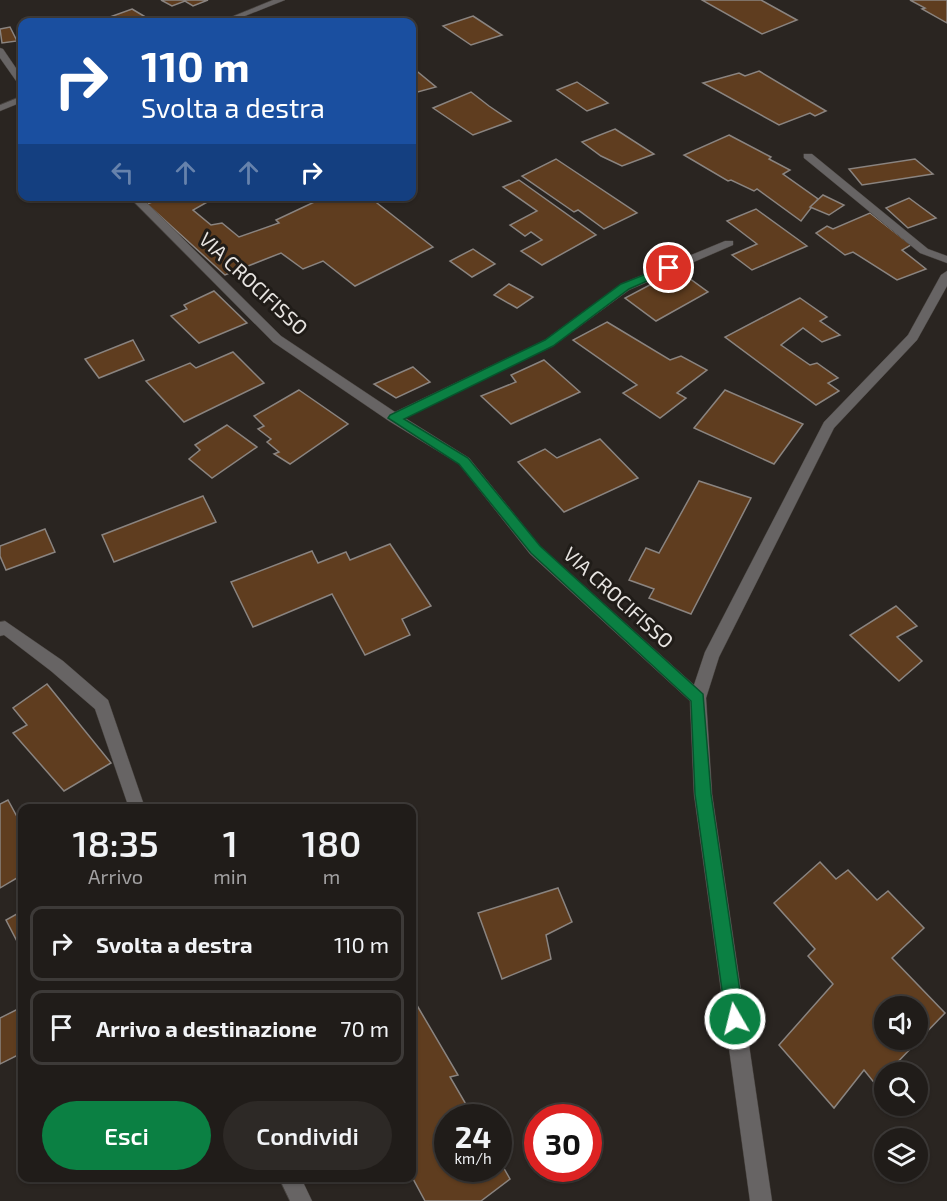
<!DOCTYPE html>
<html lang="it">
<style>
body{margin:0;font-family:"Exo 2",sans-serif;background:#2d2926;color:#f1f3f6;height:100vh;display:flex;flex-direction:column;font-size:22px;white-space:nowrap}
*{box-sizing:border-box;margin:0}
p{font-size:20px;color:#a2a1a2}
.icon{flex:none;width:33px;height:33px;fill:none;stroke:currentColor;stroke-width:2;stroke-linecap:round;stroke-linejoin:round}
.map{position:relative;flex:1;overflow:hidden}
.details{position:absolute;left:18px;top:804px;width:398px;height:378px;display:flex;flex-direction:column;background:#201c19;border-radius:12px;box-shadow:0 2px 4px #0004,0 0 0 2px #3d3a38}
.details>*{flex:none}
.hud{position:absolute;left:18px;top:18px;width:398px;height:183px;border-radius:12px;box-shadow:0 2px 4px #0004,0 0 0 2px #3d3a38;background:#1a4fa0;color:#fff;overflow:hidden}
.fabs{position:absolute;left:874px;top:996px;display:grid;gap:12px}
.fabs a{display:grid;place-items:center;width:54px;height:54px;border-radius:50%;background:#201c19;box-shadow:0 2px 4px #0004,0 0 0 2px #3d3a38;font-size:30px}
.speed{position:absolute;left:434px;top:1104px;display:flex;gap:12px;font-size:30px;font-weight:700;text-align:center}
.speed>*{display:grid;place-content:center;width:78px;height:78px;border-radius:50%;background:#201c19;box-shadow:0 2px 4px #0004,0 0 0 2px #3d3a38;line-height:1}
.speed small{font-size:15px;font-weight:400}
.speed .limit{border:9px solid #d22;background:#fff;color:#111}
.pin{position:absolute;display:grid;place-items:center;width:51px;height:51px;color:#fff;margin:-26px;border:3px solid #fff;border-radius:50%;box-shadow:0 2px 6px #0007}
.me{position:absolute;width:66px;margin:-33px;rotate:352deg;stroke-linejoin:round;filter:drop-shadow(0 0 4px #0008)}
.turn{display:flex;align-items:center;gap:21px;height:126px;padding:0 24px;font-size:27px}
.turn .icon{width:78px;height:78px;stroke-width:2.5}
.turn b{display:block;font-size:42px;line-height:51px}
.lanes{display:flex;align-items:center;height:57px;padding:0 24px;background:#0003;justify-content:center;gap:30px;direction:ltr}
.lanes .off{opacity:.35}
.eta{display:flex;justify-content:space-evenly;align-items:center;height:102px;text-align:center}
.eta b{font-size:36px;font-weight:600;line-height:42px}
.action{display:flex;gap:12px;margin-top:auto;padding:12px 24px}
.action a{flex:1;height:69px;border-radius:36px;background:#0b8043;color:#fff;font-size:24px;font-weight:600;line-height:69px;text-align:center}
.action a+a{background:#2d2926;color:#f1f3f6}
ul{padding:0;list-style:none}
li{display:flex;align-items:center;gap:18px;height:75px;margin:0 12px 9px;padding:0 12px;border:3px solid #3d3a38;border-radius:12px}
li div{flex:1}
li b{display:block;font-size:22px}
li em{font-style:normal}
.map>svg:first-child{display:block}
</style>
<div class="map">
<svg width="947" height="1201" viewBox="0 0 947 1201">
<rect width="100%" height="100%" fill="#2a2521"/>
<g fill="#5f3d1f" stroke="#8a8480" stroke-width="1.5" fill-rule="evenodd">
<path d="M 161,0 L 208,0 L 193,6 L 185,1 L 172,6 Z"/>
<path d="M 702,0 L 761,0 L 797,20 L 762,34 Z"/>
<path d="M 910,0 L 947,0 L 947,23 L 922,9 L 925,8 Z"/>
<path d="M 132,9 L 154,22 L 96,22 Z"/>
<path d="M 473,16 L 502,35 L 471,45 L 443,26 Z"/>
<path d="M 10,27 L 17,41 L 2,43 L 0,29 Z"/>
<path d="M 413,68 L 436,87 L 414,93 L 411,90 L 411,69 Z"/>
<path d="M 759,71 L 826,111 L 815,116 L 810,113 L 779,125 L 703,83 L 739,73 L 745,76 Z"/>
<path d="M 577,82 L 608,103 L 587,111 L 557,90 Z"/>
<path d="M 471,92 L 489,106 L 511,121 L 473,135 L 433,108 Z"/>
<path d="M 615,129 L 654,154 L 622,166 L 601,156 L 582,142 Z"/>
<path d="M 729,135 L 771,157 L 769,159 L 790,170 L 783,174 L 818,199 L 801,221 L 757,189 L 754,191 L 731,180 L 728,181 L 684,155 Z"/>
<path d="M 556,159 L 637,213 L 604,229 L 578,210 L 574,212 L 522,176 Z"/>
<path d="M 915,159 L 933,174 L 862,185 L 849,169 Z"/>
<path d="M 519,180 L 596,235 L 542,265 L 521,251 L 542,240 L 531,232 L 525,236 L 510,225 L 537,211 L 503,187 Z"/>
<path d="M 823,195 L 844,205 L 829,215 L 810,207 Z"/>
<path d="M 168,196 L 204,196 L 209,201 L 193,210 L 211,225 L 222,223 L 239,237 L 279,223 L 276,220 L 327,196 L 368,196 L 433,247 L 355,286 L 323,261 L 303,269 L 281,253 L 225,275 L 147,204 Z"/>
<path d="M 909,198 L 936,218 L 908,228 L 886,208 Z"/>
<path d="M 756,209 L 807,246 L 752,270 L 732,255 L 757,244 L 727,221 Z"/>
<path d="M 870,213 L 911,245 L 902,250 L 926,269 L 897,280 L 853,252 L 845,255 L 816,233 L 827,226 L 833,229 Z"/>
<path d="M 473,249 L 495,264 L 472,277 L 450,261 Z"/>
<path d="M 678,270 L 708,292 L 656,321 L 625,298 Z"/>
<path d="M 509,284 L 533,297 L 517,308 L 494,295 Z"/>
<path d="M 214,291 L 247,323 L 199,343 L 171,316 L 187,309 L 184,305 Z"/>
<path d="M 800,298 L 827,317 L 820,321 L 840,335 L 822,342 L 803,328 L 781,345 L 810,365 L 817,363 L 838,378 L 828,383 L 839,391 L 816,405 L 725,337 Z"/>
<path d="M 607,322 L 670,360 L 681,356 L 707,370 L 677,393 L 686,398 L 660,418 L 623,393 L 637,385 L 573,340 Z"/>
<path d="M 133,340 L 144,360 L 99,378 L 85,359 Z"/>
<path d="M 233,352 L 264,383 L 184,422 L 146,381 L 190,363 L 196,368 Z"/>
<path d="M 544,360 L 580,392 L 511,424 L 481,396 L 516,382 L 511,375 Z"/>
<path d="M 413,367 L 430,382 L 396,398 L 374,384 Z"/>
<path d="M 299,390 L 348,424 L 290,464 L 274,454 L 279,452 L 267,442 L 271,439 L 258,429 L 264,426 L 254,416 Z"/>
<path d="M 725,390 L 803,424 L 774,464 L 694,428 Z"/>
<path d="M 227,425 L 257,447 L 212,478 L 189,459 L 200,450 L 195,445 Z"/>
<path d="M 600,439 L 638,478 L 564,512 L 518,462 L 545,449 L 557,458 Z"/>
<path d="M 699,481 L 751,498 L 691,614 L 649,598 L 654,589 L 629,580 L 646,548 L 659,553 Z"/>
<path d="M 203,496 L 216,522 L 114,562 L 102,535 Z"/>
<path d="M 45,529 L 55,552 L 6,570 L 0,556 L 0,546 Z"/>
<path d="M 390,544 L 431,606 L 402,619 L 410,635 L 365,655 L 332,594 L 253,627 L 231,582 L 312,551 L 318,563 L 346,552 L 350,560 Z"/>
<path d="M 896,606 L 917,626 L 897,637 L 922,661 L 899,681 L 850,635 Z"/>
<path d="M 47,684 L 111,763 L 64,791 L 13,733 L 27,725 L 13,708 Z"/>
<path d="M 8,800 L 22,826 L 22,875 L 0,888 L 0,804 Z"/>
<path d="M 820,862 L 836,879 L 848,870 L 877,900 L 888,891 L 924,928 L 892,958 L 945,1013 L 888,1072 L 885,1072 L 885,1076 L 876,1085 L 864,1070 L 834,1108 L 779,1045 L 833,984 L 808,956 L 815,949 L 774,903 ZM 885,1006 L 918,1006 L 918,1040 L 885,1040 Z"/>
<path d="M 558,888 L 572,922 L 546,935 L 551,959 L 502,979 L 478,913 Z"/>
<path d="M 22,911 L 22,951 L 6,920 Z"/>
<path d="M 415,1002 L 458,1075 L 450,1077 L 474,1118 L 447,1118 L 447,1168 L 498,1168 L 498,1158 L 510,1179 L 481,1201 L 425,1201 L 411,1175 L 411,1005 Z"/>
<path d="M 22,1007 L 22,1053 L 0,1064 L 0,1018 Z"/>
</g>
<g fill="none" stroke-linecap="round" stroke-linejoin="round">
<g stroke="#45403c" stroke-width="1">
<g id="minor">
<path d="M 273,0 L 285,0 L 230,22 L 219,22 Z"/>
<path d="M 0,48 L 3,49 L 22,77 L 22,86 L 19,85 L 0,58 Z"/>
<path d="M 22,96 L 22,102 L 0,111 L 0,105 Z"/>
<path d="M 804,154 L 812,154 L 928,249 L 947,256 L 947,263 L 920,253 L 804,158 Z"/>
<path d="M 128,196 L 140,196 L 281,336 L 395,412 L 545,340 L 621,284 L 725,241 L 733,241 L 733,245 L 629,290 L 553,346 L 405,418 L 469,458 L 540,546 L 694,685 L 705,652 L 824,422 L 908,335 L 941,275 L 947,271 L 947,286 L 917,340 L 834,428 L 719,657 L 706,698 L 712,794 L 772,1201 L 750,1201 L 694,794 L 690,701 L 530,554 L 459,464 L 389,421 L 273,342 Z"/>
<path d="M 5,621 L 63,661 L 108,700 L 145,808 L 129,808 L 95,709 L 51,671 L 4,635 L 0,636 L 0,622 Z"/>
<path d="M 279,1178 L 301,1178 L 312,1201 L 290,1201 Z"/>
</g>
</g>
<use href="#minor" fill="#676464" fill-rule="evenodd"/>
</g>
<path fill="#0b8043" stroke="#07532c" stroke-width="1.5" d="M 669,265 L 672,266 L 672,270 L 629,289 L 553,346 L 404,419 L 468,458 L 540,546 L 703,694 L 711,794 L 744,1019 L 741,1025 L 735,1028 L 729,1025 L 726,1019 L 695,794 L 691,701 L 531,553 L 459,464 L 388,418 L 390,415 L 545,340 L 621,284 Z"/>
<g text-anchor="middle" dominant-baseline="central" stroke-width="6" stroke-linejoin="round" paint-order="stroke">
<g font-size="20" fill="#e8e5e2" stroke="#201c18">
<text transform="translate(254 283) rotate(43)">VIA CROCIFISSO</text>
<text transform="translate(619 597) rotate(42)">VIA CROCIFISSO</text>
</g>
</g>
</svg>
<div class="fabs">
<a><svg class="icon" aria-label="sound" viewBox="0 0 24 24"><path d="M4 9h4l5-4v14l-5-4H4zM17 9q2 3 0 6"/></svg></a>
<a><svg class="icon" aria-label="search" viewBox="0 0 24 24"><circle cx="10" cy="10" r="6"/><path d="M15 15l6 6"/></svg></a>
<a><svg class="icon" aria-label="layers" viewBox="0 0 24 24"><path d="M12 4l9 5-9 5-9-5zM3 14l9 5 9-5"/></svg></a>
</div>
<div class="speed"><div>24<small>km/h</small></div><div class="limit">30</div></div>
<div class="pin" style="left:669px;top:268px;background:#d93025"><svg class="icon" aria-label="arrive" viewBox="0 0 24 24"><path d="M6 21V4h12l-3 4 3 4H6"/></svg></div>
<svg class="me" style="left:735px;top:1019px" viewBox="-20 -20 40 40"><circle r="17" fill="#0b8043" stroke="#fff" stroke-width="3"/><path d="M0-11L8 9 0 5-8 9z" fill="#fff"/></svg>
<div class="hud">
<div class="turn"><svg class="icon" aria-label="right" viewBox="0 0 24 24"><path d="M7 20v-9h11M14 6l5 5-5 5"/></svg><div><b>110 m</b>Svolta a destra</div></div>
<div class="lanes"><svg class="icon off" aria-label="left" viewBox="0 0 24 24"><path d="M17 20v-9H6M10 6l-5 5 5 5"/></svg><svg class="icon off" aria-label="ahead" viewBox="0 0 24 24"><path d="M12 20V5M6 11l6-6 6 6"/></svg><svg class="icon off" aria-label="ahead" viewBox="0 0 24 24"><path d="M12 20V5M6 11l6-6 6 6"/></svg><svg class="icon" aria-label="right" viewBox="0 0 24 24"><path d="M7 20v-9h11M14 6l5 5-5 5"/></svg></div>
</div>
<section class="details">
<div class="eta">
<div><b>18:35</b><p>Arrivo</p></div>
<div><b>1</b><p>min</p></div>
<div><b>180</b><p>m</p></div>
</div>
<ul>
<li><svg class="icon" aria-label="right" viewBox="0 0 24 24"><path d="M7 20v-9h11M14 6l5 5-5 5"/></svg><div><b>Svolta a destra</b></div><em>110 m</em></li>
<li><svg class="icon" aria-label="arrive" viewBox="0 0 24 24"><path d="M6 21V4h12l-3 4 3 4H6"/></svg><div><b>Arrivo a destinazione</b></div><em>70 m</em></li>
</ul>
<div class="action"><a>Esci</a><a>Condividi</a></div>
</section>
</div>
